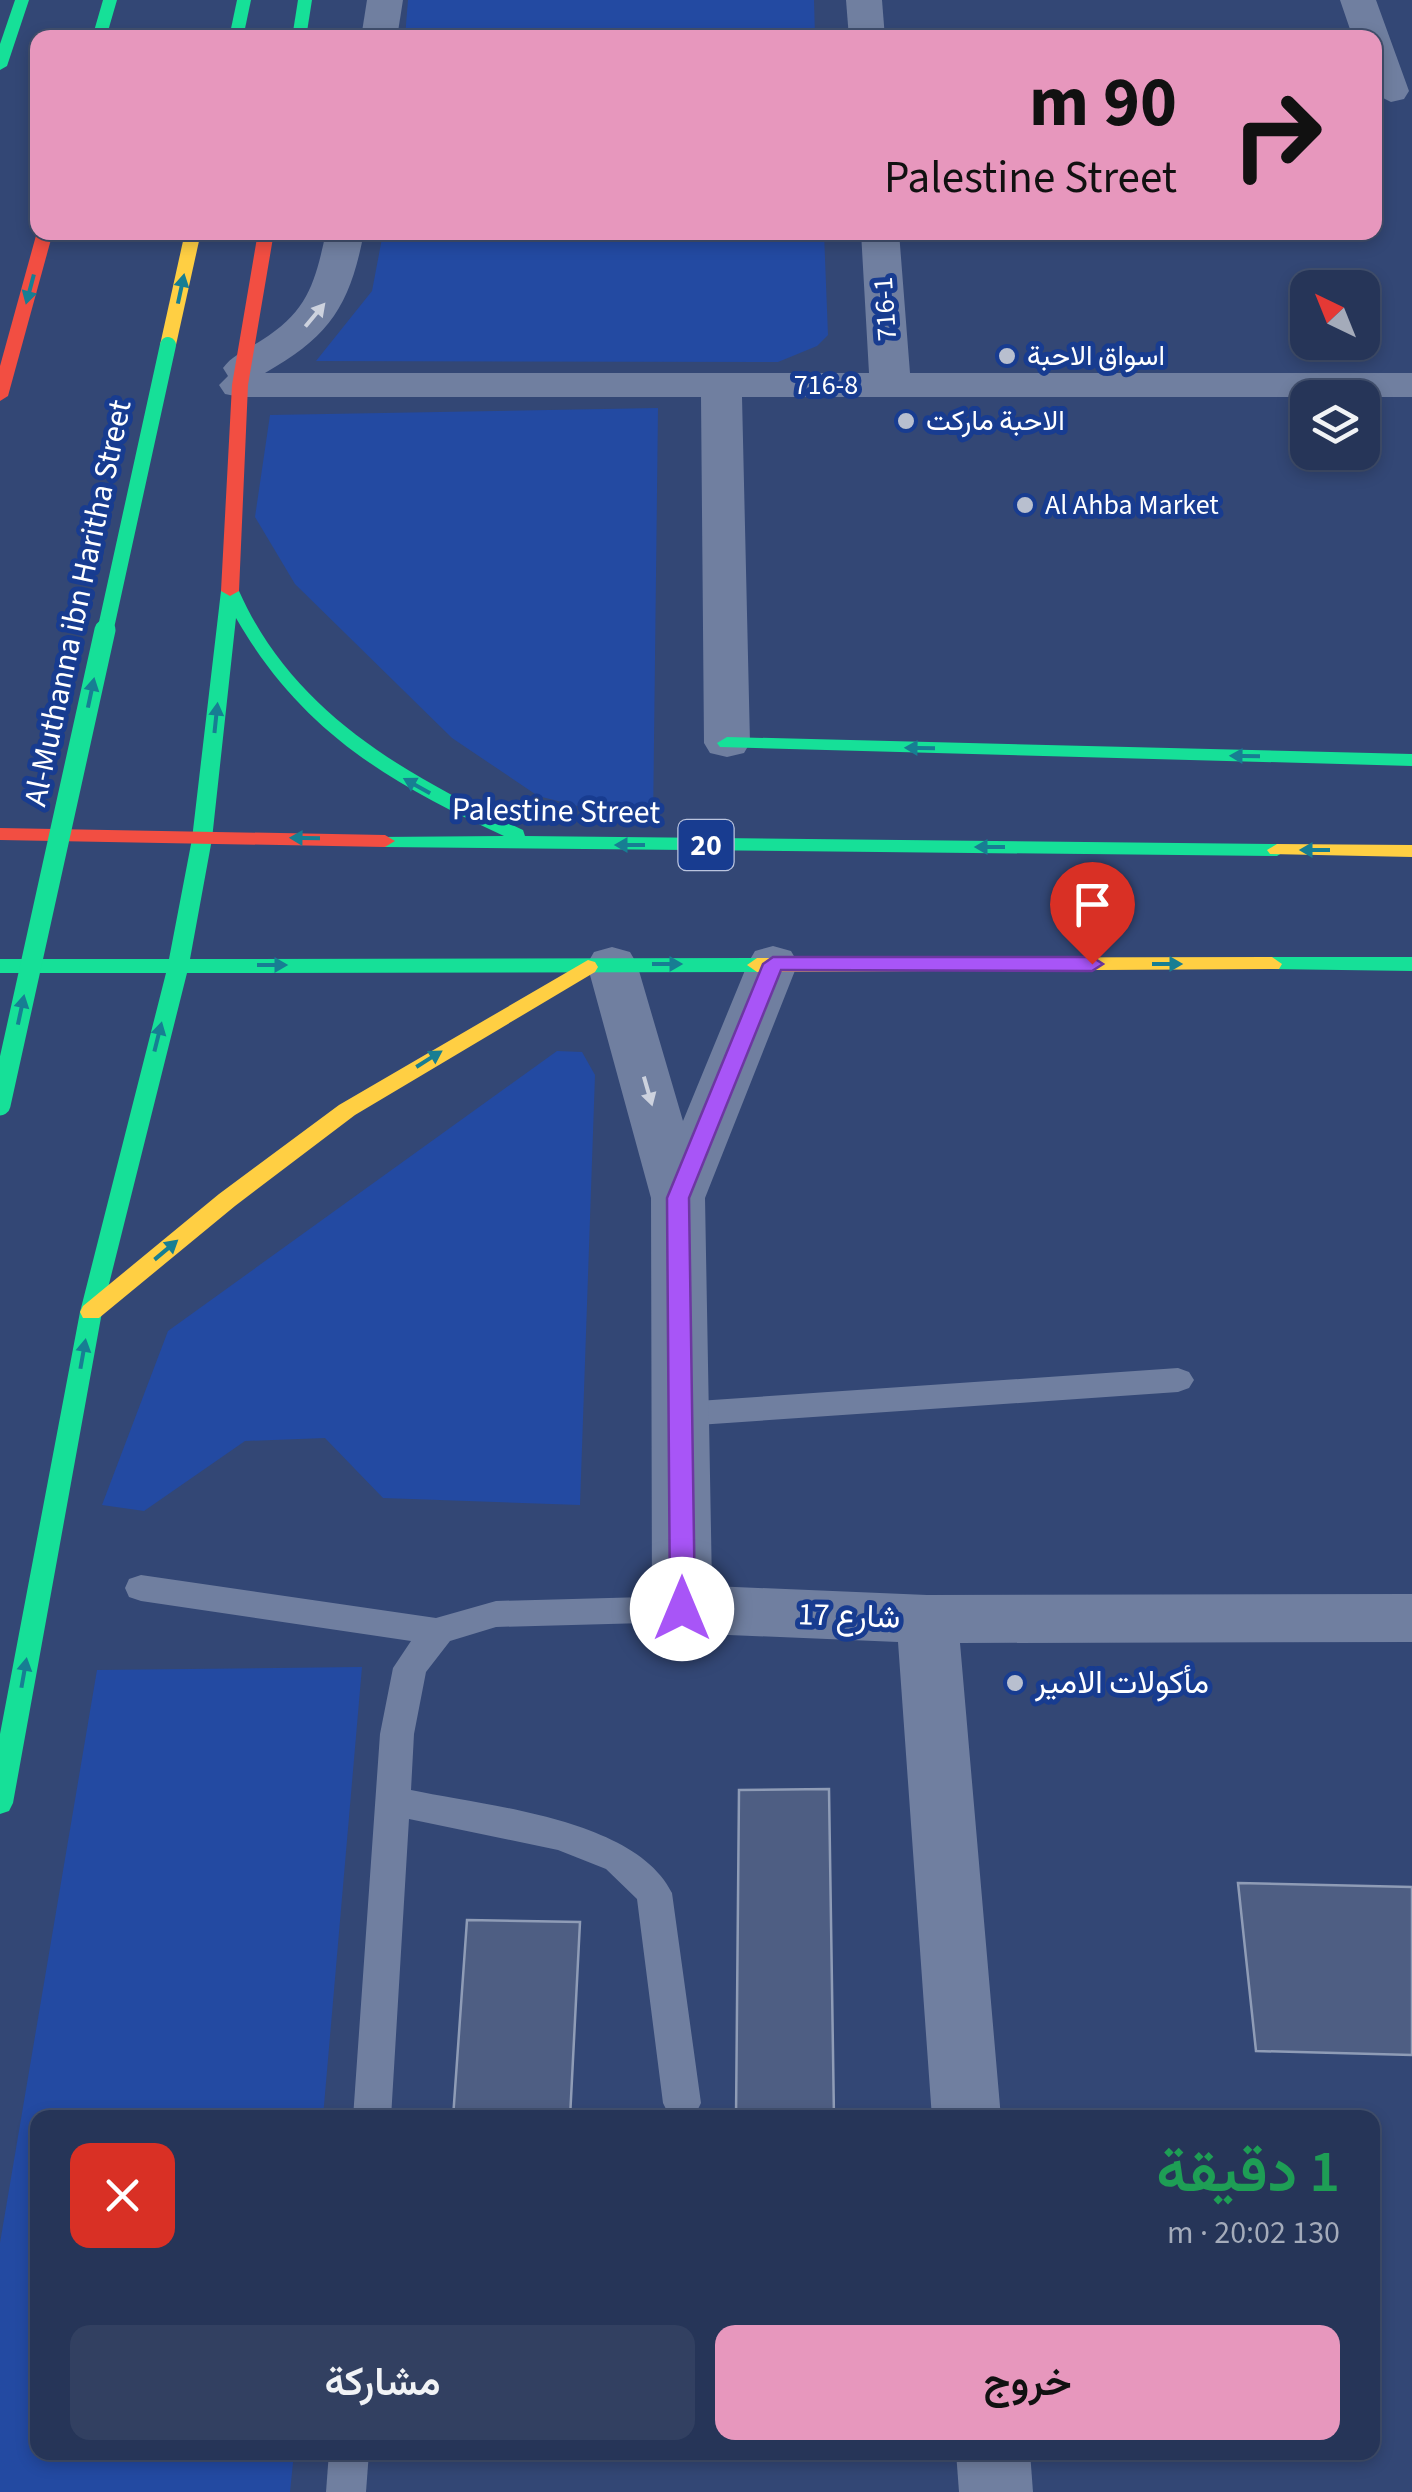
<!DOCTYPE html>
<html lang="ar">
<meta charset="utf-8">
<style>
body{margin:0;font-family:"Source Sans 3",Vazirmatn,sans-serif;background:#324061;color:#f1f3f6;direction:rtl;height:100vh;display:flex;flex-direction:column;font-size:38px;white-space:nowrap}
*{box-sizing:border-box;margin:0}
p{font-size:32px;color:#a4abba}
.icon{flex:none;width:55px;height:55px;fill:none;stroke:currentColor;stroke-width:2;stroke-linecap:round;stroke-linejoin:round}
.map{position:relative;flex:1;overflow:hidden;direction:ltr}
.side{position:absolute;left:30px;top:2110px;width:1350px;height:350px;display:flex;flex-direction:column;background:#263558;border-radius:20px;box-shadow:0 5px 15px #0003,0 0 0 2px #42506e;direction:rtl}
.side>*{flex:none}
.guide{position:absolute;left:30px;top:30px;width:1352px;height:210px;border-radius:20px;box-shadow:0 5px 15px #0003,0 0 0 2px #42506e;direction:rtl;background:#e797bd;color:#111;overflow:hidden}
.needle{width:65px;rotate:317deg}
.controls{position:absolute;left:1290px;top:270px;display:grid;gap:20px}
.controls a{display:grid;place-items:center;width:90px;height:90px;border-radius:20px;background:#263558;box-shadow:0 5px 15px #0003,0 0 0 2px #42506e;font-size:50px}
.pin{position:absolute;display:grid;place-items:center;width:85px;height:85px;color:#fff;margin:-102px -42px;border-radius:50% 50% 50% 0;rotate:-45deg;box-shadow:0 0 10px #0007}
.pin .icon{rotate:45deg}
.me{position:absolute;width:110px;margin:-55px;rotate:0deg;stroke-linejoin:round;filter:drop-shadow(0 0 8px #0008)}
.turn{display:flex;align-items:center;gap:35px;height:210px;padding:0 40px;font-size:45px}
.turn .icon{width:130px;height:130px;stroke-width:2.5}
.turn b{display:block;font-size:70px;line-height:85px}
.round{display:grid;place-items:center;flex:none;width:105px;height:105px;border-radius:20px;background:#324061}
.summary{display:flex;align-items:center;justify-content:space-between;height:170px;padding:0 40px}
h1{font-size:60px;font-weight:600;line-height:75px;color:#1e9e55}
.cta{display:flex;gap:20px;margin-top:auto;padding:20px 40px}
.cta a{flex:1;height:115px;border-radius:20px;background:#e797bd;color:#111;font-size:40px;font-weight:600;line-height:115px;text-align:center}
.cta a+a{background:#324061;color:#f1f3f6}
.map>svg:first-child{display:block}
</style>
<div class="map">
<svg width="1412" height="2492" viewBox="0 0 1412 2492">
<rect width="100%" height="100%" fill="#334775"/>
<g fill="#234aa2">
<path d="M 408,0 L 814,0 L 815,37 L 405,37 Z"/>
<path d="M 383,233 L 824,233 L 828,335 L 817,346 L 778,362 L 316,361 L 372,291 Z"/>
<path d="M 658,408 L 653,825 L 538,796 L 452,738 L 295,584 L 255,517 L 270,415 Z"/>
<path d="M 557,1051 L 582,1052 L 595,1075 L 580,1505 L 383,1498 L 325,1438 L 245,1441 L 144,1511 L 102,1505 L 168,1331 Z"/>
<path d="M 362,1667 L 323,2117 L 38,2118 L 38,2452 L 294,2453 L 290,2492 L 0,2492 L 0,2243 L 97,1670 Z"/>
</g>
<g fill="#4e5e83" stroke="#8f9cb6" stroke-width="2.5">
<path d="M 829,1789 L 834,2118 L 736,2118 L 739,1790 Z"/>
<path d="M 1238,1883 L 1412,1887 L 1412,2055 L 1256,2051 Z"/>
<path d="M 467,1920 L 580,1922 L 570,2118 L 453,2118 Z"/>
</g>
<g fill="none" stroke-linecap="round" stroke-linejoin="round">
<g fill="#707fa0" fill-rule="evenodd">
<path d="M 1178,1368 L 1189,1372 L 1194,1380 L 1189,1388 L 1178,1392 L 683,1426 L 672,1422 L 667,1414 L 672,1406 L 683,1402 Z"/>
<path d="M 141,1575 L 436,1618 L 496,1601 L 682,1596 L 694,1600 L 699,1609 L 694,1618 L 682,1622 L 496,1627 L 450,1641 L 426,1672 L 414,1734 L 411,1790 C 485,1806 635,1818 672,1893 L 701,2103 L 695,2115 L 669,2115 L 663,2103 L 637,1899 L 606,1869 L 558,1850 L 409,1819 L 391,2118 L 353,2118 L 380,1734 L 393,1668 L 411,1641 L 141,1601 L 129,1597 L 125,1588 L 129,1579 Z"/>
<path d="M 329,2452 L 369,2452 L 366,2492 L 326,2492 Z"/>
</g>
<g fill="#707fa0" fill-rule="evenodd">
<path d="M 367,0 L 403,0 L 397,38 L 361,38 Z"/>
<path d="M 846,0 L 882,0 L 885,38 L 849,38 Z"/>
<path d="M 1340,0 L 1376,0 L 1409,91 L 1404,99 L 1391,102 L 1375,94 L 1375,38 L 1353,38 Z"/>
<path d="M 326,232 L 364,232 C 350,306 330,336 265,373 L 869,373 L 861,232 L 899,232 L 910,373 L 1412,373 L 1412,397 L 742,397 L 750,743 L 744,753 L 727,757 L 710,753 L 704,743 L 701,397 L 240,397 L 225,394 L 219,385 L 228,376 L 223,368 C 232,355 248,349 262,340 C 308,311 315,283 326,232 Z"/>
<path d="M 773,946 L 791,951 L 798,963 L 705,1198 L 712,1586 L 927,1595 L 1412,1594 L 1412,1642 L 960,1643 L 1001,2118 L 932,2118 L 898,1642 L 682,1633 L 660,1626 L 652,1609 L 651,1198 L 587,964 L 594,952 L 612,947 L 630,952 L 637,964 L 683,1121 L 748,963 L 755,951 Z"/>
<path d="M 956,2452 L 1030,2452 L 1033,2492 L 959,2492 Z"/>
</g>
<g fill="#16e098" fill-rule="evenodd">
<path d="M 15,0 L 29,0 L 7,66 L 0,70 L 0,44 Z"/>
<path d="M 103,0 L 117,0 L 106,38 L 92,38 Z"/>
<path d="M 237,0 L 251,0 L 243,38 L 229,38 Z"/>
<path d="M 298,0 L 312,0 L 306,38 L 292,38 Z"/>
<path d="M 230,586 L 239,591 C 293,713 407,776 523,830 L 525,836 L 1277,844 L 1287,850 L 1277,856 L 385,847 L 375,841 L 378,837 L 504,836 C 389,783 301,731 236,618 L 212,839 L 190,959 L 757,958 L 767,965 L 757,972 L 187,973 L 102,1312 L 13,1803 L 9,1811 L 0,1814 L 0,1734 L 80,1312 L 166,973 L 0,973 L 0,959 L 169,959 L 192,839 L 221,591 Z"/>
<path d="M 727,737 L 1412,754 L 1412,766 L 720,747 L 717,743 Z"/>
<path d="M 1272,957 L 1412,957 L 1412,971 L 1265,969 L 1262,964 Z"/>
</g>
<g fill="#ffcf43" fill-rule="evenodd">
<path d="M 185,232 L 201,232 L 176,345 L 168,350 L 160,345 Z"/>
<path d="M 1277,844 L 1412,845 L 1412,857 L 1270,854 L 1267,850 Z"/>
<path d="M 1272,957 L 1282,964 L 1279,969 L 757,972 L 747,965 L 757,958 Z"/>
<path d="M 588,960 L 595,962 L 598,967 L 595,972 L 355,1115 L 235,1206 L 99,1318 L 83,1318 L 80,1312 L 83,1306 L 219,1194 L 339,1105 Z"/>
</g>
<g fill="#f24e42" fill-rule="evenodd">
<path d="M 37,232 L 53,232 L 8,396 L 0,401 L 0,366 Z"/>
<path d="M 258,232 L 274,232 L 248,385 L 239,591 L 230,596 L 221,591 L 232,385 Z"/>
<path d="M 0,828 L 385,835 L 395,841 L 385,847 L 0,840 Z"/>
</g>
<path stroke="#16e098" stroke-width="16" d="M 105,632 L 168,345"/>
<path stroke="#16e098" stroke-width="21" d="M 0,1105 L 105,630"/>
</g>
<defs><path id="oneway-solid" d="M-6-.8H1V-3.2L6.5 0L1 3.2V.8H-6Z" transform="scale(2.5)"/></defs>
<g fill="#177e93">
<use href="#oneway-solid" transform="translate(30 289) rotate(105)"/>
<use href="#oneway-solid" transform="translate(181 289) rotate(-78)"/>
<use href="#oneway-solid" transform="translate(91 693) rotate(-78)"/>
<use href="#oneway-solid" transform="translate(216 718) rotate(-84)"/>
<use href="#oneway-solid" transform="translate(920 748) rotate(-179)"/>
<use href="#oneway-solid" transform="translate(1245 756) rotate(-179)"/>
<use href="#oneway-solid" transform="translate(417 786) rotate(-151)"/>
<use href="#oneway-solid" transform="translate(305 838) rotate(-179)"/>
<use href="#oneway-solid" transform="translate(630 845) rotate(-180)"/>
<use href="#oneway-solid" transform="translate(990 847) rotate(-180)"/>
<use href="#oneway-solid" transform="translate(1315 850) rotate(-180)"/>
<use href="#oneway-solid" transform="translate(667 964)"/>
<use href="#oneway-solid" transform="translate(1167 964)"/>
<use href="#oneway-solid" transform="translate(272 965)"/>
<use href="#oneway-solid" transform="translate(21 1010) rotate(-78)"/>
<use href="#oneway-solid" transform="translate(158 1037) rotate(-76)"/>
<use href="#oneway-solid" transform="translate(429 1059) rotate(-32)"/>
<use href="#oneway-solid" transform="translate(166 1250) rotate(-40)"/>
<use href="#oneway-solid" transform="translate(83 1354) rotate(-80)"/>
<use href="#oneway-solid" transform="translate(24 1673) rotate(-80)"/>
</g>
<g fill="#cdd2de">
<use href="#oneway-solid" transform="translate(315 315) rotate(-50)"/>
<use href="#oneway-solid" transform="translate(648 1091) rotate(74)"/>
</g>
<path fill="#a855f7" stroke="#6d37a1" stroke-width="2.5" d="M 773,957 L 1092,957 L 1103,964 L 1092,971 L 781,970 L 689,1198 L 695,1609 L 691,1616 L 673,1616 L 670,1609 L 667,1198 L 763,964 Z"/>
<g fill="#b8bfcf" stroke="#183c90" stroke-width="4">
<circle cx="1007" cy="356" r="10"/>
<circle cx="906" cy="421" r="10"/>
<circle cx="1025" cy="505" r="10"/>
<circle cx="1015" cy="1683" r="10"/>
</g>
<g text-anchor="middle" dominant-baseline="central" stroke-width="10" stroke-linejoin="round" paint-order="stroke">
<g font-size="28" fill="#fff" stroke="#183c90">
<text transform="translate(885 309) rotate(-94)">716-1</text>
<text x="826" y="385">716-8</text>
</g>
<g font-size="28" fill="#fff" stroke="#183c90" text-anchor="start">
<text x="1027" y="356">اسواق الاحبة</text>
<text x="926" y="421">الاحبة ماركت</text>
<text x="1045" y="505">Al Ahba Market</text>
</g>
<rect fill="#183c90" stroke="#bac4de" stroke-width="2.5" x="678.5" y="820" width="55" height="50" rx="8"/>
<g font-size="30" font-weight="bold" fill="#fff">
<text x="706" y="845">20</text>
</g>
<g font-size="32" fill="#fff" stroke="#183c90">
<text transform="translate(78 603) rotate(-78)">Al-Muthanna ibn Haritha Street</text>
<text transform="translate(556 811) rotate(1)">Palestine Street</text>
<text transform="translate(849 1616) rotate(2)">شارع 17</text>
</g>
<g font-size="32" fill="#fff" stroke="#183c90" text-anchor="start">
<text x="1035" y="1683">مأكولات الامير</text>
</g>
</g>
</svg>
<div class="controls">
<a><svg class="needle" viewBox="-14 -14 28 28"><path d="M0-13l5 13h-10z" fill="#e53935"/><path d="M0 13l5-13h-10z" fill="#a4abba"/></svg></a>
<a><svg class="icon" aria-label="layers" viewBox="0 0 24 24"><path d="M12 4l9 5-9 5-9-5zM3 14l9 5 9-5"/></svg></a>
</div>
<div class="pin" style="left:1092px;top:964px;background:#d93025"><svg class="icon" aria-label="arrive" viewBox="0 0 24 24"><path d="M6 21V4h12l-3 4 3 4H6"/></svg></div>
<svg class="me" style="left:682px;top:1609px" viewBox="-20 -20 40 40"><circle r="19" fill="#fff"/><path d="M0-13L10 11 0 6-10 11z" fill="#a855f7"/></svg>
<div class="guide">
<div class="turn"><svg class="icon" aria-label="right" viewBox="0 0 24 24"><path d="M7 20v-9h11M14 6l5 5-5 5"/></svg><div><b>90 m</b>Palestine Street</div></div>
</div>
<section class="side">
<div class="summary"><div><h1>1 دقيقة</h1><p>130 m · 20:02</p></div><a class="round" style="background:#d93025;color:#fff"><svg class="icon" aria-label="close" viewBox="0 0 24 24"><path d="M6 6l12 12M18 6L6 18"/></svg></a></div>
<div class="cta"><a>خروج</a><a>مشاركة</a></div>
</section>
</div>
